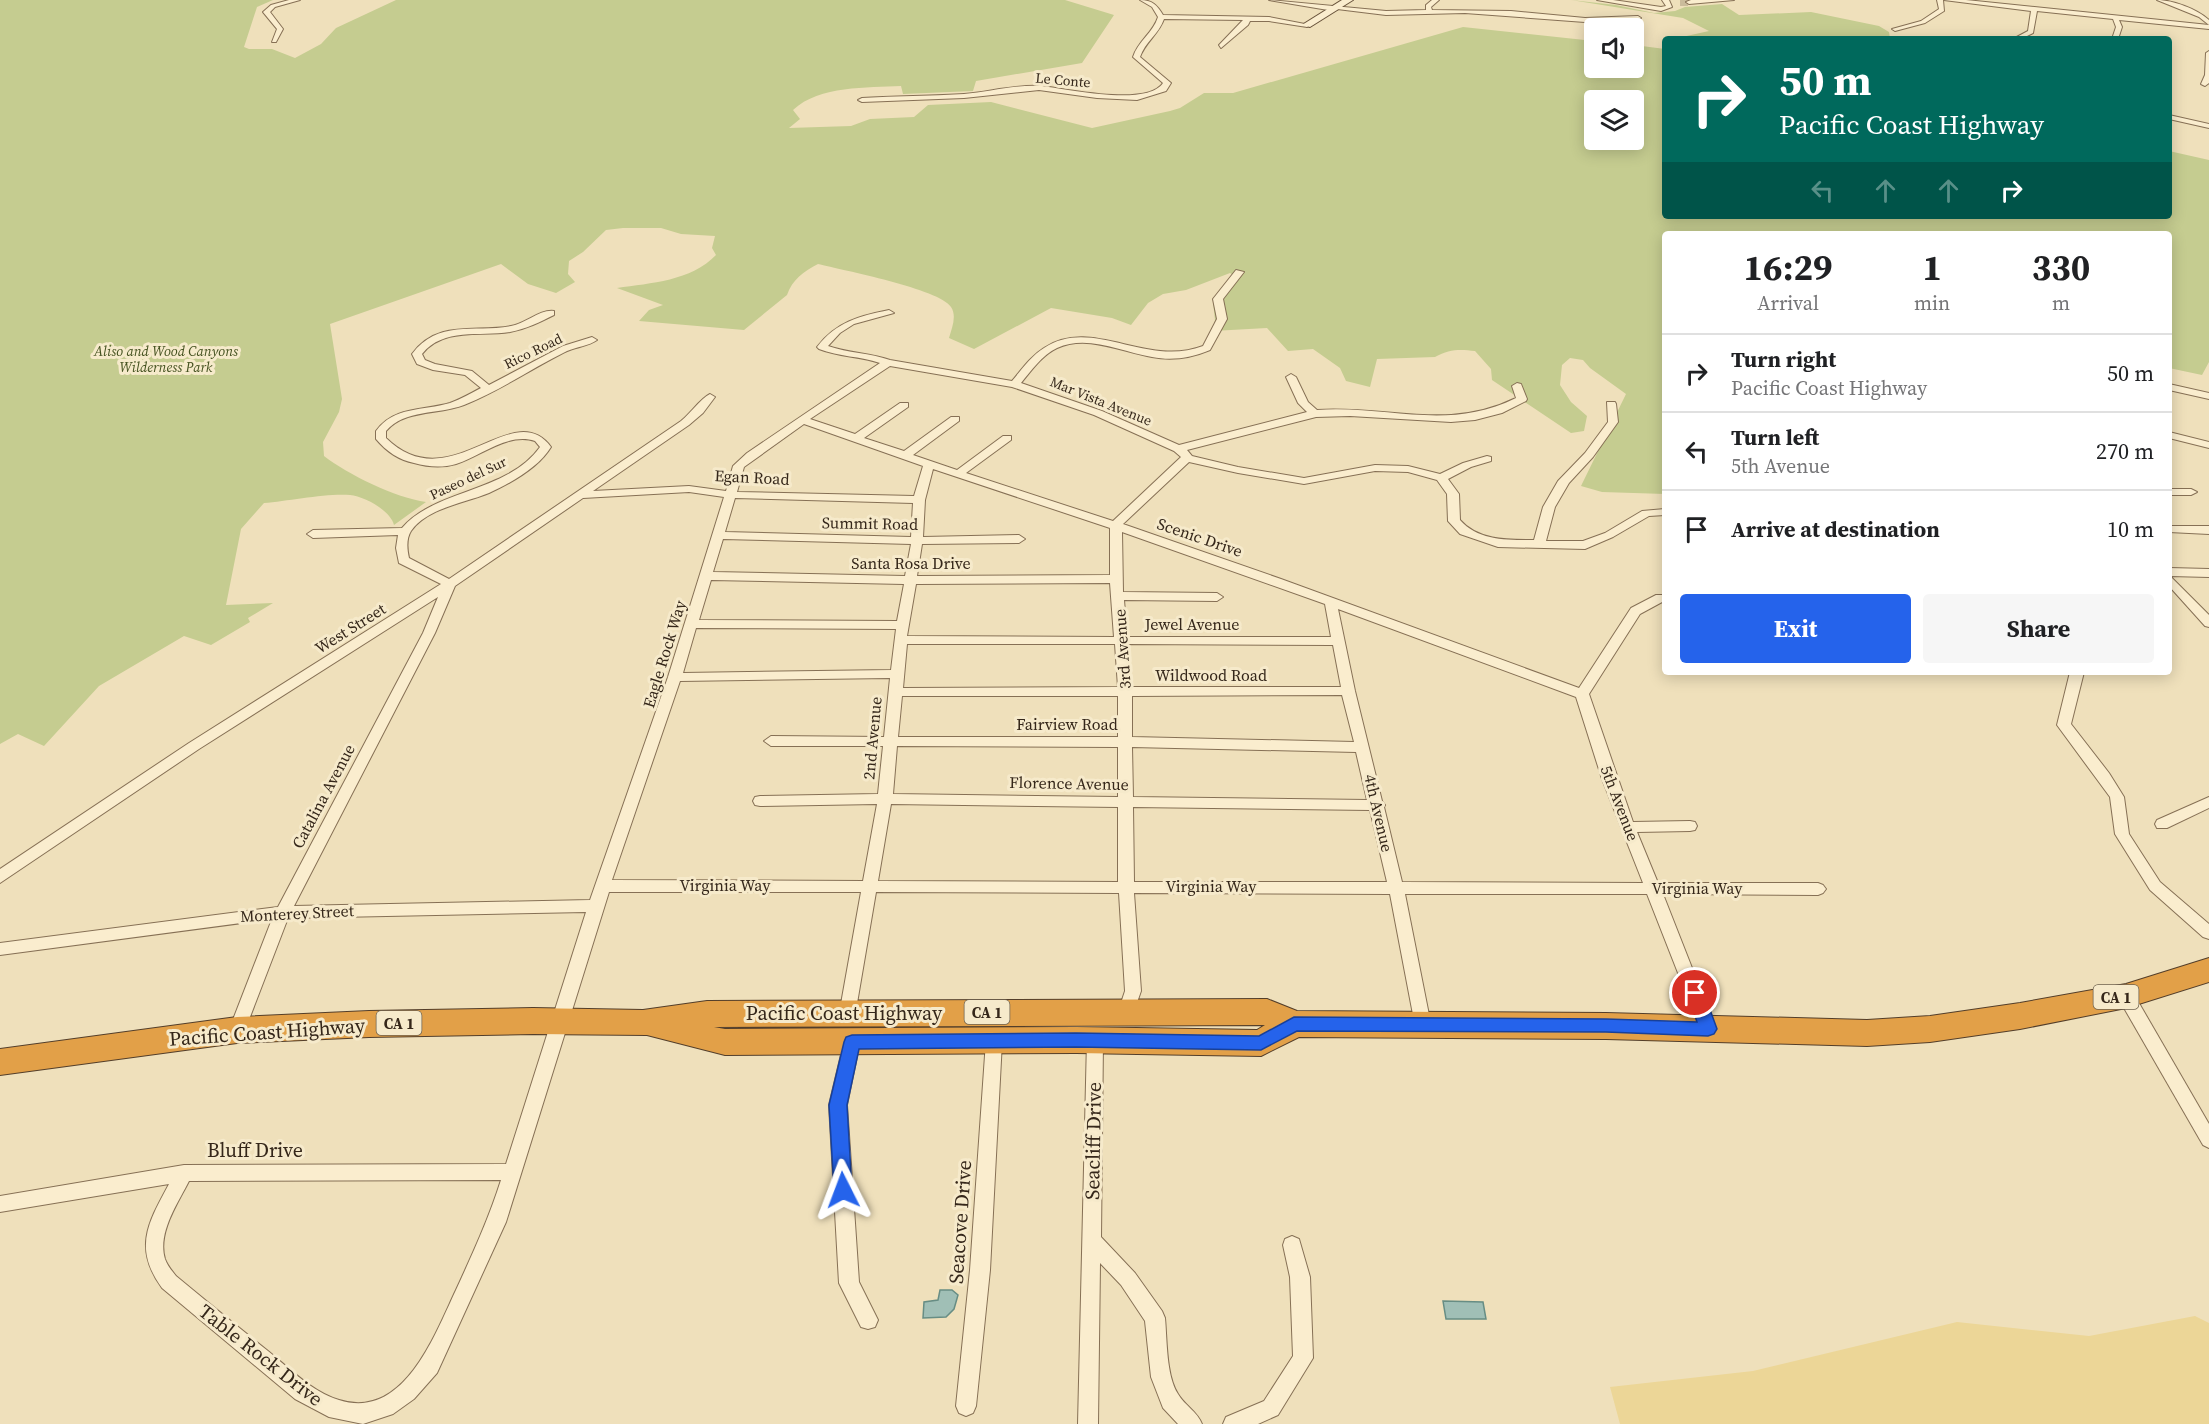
<!DOCTYPE html>
<style>
body{margin:0;font-family:"Source Serif 4",serif;background:#f6f6f6;color:#202124;height:100vh;display:flex;flex-direction:column;font-size:22px;white-space:nowrap}
*{box-sizing:border-box;margin:0}
p{font-size:20px;color:#757577}
.icon{flex:none;width:33px;height:33px;fill:none;stroke:currentColor;stroke-width:2;stroke-linecap:round;stroke-linejoin:round}
.map{position:relative;flex:1;overflow:hidden}
.panel{position:absolute;left:1662px;top:231px;width:510px;height:444px;display:flex;flex-direction:column;background:#fff;border-radius:6px;box-shadow:0 3px 15px #0003}
.panel>*{flex:none}
.guide{position:absolute;left:1662px;top:36px;width:510px;height:183px;border-radius:6px;box-shadow:0 3px 15px #0003;background:#00695c;color:#fff;overflow:hidden}
.buttons{position:absolute;left:1584px;top:18px;display:grid;gap:12px}
.buttons a{display:grid;place-items:center;width:60px;height:60px;border-radius:6px;background:#fff;box-shadow:0 3px 15px #0003;font-size:30px}
.pin{position:absolute;display:grid;place-items:center;width:51px;height:51px;color:#fff;margin:-26px;border:3px solid #fff;border-radius:50%;box-shadow:0 2px 6px #0007}
.me{position:absolute;width:66px;margin:-33px;rotate:357deg;stroke-linejoin:round;filter:drop-shadow(0 0 4px #0008)}
.turn{display:flex;align-items:center;gap:21px;height:126px;padding:0 18px;font-size:27px}
.turn .icon{width:78px;height:78px;stroke-width:2.5}
.turn b{display:block;font-size:42px;line-height:51px}
.lanes{display:flex;align-items:center;height:57px;padding:0 18px;background:#0003;justify-content:center;gap:30px;direction:ltr}
.lanes .off{opacity:.35}
.eta{display:flex;justify-content:space-evenly;align-items:center;height:102px;text-align:center}
.eta b{font-size:36px;font-weight:700;line-height:42px}
.cta{display:flex;gap:12px;margin-top:auto;padding:12px 18px}
.cta a{flex:1;height:69px;border-radius:6px;background:#2563eb;color:#fff;font-size:24px;font-weight:700;line-height:69px;text-align:center}
.cta a+a{background:#f6f6f6;color:#202124}
ul{padding:0;list-style:none}
li{display:flex;align-items:center;gap:18px;height:78px;padding:0 18px;border-top:2px solid #e0e0e0}
li div{flex:1}
li b{display:block;font-size:22px}
li em{font-style:normal}
.map>svg:first-child{display:block}
</style>
<div class="map">
<svg width="2209" height="1424" viewBox="0 0 2209 1424">
<rect width="100%" height="100%" fill="#efe0bb"/>
<g fill="#c5cc90" fill-rule="evenodd">
<path d="M 0,0 L 273,0 L 257,7 L 244,47 L 249,49 L 272,49 L 295,58 L 321,44 L 336,28 L 396,0 L 1065,0 L 1114,15 L 1082,63 L 976,81 L 973,91 L 903,94 L 901,86 C 867,88 820,85 793,110 L 800,119 L 789,128 L 851,126 L 870,119 L 914,117 L 928,105 L 991,102 L 1092,128 L 1170,111 L 1180,108 L 1204,93 L 1233,93 L 1463,27 L 1594,41 L 1594,68 L 1634,68 L 1634,45 L 1665,49 L 1665,216 L 2169,216 L 2169,151 L 2209,160 L 2209,362 L 2202,375 L 2169,368 L 2169,234 L 1665,234 L 1665,494 L 1602,492 L 1581,486 L 1626,394 L 1590,368 L 1583,360 L 1570,358 L 1562,365 L 1560,385 L 1571,402 L 1587,416 L 1584,431 L 1571,433 L 1492,380 L 1491,369 L 1475,351 C 1460,349 1449,349 1435,357 L 1377,359 L 1370,387 L 1346,381 L 1340,368 L 1313,349 L 1288,351 L 1267,328 L 1213,331 L 1215,320 L 1213,302 L 1226,292 L 1236,277 L 1230,273 L 1186,290 L 1163,294 L 1148,303 L 1131,325 L 1112,318 L 1051,308 L 974,349 L 949,338 C 952,328 957,316 951,307 C 940,289 842,270 818,264 C 804,271 792,280 787,295 L 744,330 L 639,321 L 649,310 L 663,305 L 617,288 C 651,283 691,281 716,255 L 712,248 L 715,236 L 681,234 L 661,228 L 623,228 L 606,230 L 583,252 L 569,261 L 568,274 L 575,282 L 556,293 L 528,284 L 501,264 L 330,324 L 342,399 L 339,412 L 323,442 L 324,456 C 347,474 396,498 426,502 L 394,525 C 391,511 364,496 350,495 C 327,493 288,501 264,503 L 241,529 L 226,605 L 273,603 L 248,618 L 250,622 L 211,645 L 184,636 L 99,686 L 44,746 L 18,734 L 0,744 ZM 1594,100 L 1634,100 L 1634,140 L 1594,140 Z"/>
<path d="M 1571,0 L 1616,5 L 1654,13 L 1675,11 L 1685,7 L 1722,4 L 1739,15 L 1811,12 L 1879,26 L 1889,32 L 1890,39 L 1685,39 L 1682,37 L 1709,31 L 1683,18 Z"/>
</g>
<path fill="#ecd697" d="M 2195,1316 L 2209,1323 L 2209,1424 L 1620,1424 L 1610,1387 L 1753,1371 L 1957,1322 L 2089,1336 Z"/>
<g fill="#a0bfb6" stroke="#678d84" stroke-width="1.5">
<path d="M 940,1290 L 952,1290 L 958,1295 L 954,1309 L 946,1317 L 923,1318 L 924,1302 L 938,1300 Z"/>
<path d="M 1443,1301 L 1483,1302 L 1486,1319 L 1446,1319 Z"/>
</g>
<g fill="none" stroke-linecap="round" stroke-linejoin="round">
<path stroke="#cabb9b" stroke-width="8" stroke-dasharray="8 4" stroke-linecap="butt" d="M 1680,2 L 1689,2"/>
<g stroke="#867055" stroke-width="2">
<g id="street">
<path d="M 289,0 L 300,0 L 275,7 L 270,12 L 283,29 L 276,42 L 272,42 L 277,29 L 263,12 L 271,5 Z"/>
<path d="M 1140,0 C 1152,0 1157,5 1163,15 L 1269,17 L 1310,25 L 1307,27 L 1269,21 L 1250,21 L 1248,25 L 1221,48 L 1219,45 L 1243,20 L 1164,19 C 1159,34 1145,42 1140,57 L 1171,83 L 1166,91 L 1137,100 L 1097,98 L 1039,90 L 964,98 L 862,102 L 858,100 L 862,98 C 896,96 930,96 964,94 C 989,92 1017,84 1042,86 C 1067,89 1147,107 1163,83 L 1133,57 C 1138,41 1153,33 1158,17 L 1152,7 Z"/>
<path d="M 1269,0 L 1386,11 L 1426,10 L 1426,5 L 1432,0 L 1439,0 L 1431,7 L 1432,10 L 1511,11 L 1585,18 L 1638,16 L 1641,18 L 1638,20 L 1585,22 L 1465,13 L 1386,15 L 1337,9 L 1334,11 Z"/>
<path d="M 1597,0 L 1613,0 L 1661,7 L 1666,6 L 1662,0 L 1669,0 L 1672,7 L 1661,11 Z"/>
<path d="M 1691,0 L 1734,0 L 1689,4 L 1686,2 Z"/>
<path d="M 1937,0 L 1943,0 L 1944,11 L 1925,23 L 1895,31 L 1892,29 L 1921,21 L 1939,9 Z"/>
<path d="M 1944,0 L 1966,0 L 2209,25 L 2209,29 L 2119,20 L 2122,27 L 2118,39 L 2112,39 L 2116,27 L 2113,19 L 2037,11 L 2033,33 L 2021,39 L 2013,39 L 2028,31 L 2031,11 Z"/>
<path d="M 2157,0 C 2173,0 2197,9 2209,20 L 2209,25 L 2199,17 Z"/>
<path d="M 2209,51 L 2209,83 L 2205,86 L 2201,84 L 2205,75 L 2206,53 Z"/>
<path d="M 2169,115 L 2209,124 L 2209,128 L 2169,119 Z"/>
<path d="M 1236,270 L 1244,272 L 1223,299 L 1227,319 L 1210,350 C 1191,358 1172,361 1152,357 C 1121,352 1088,334 1057,348 C 1042,355 1031,371 1021,383 L 1102,411 L 1179,445 L 1307,412 L 1298,403 L 1286,377 L 1291,374 L 1296,377 L 1308,402 L 1317,410 C 1389,405 1447,432 1516,398 L 1512,386 L 1517,383 L 1521,384 L 1527,399 L 1526,401 L 1502,413 L 1475,420 L 1451,422 L 1350,416 L 1316,417 L 1187,450 L 1192,456 L 1238,467 L 1304,478 L 1375,465 L 1408,466 L 1440,474 L 1463,463 L 1487,456 L 1491,457 L 1491,461 L 1471,467 L 1448,479 L 1459,494 L 1460,520 C 1478,541 1508,540 1534,540 L 1543,507 L 1558,481 L 1585,453 L 1608,422 L 1607,402 L 1615,402 L 1616,404 L 1618,422 L 1593,457 L 1569,483 L 1555,507 L 1546,541 L 1583,541 L 1605,533 L 1642,511 L 1665,509 L 1665,515 L 1649,516 L 1613,537 L 1585,549 L 1498,547 L 1460,534 L 1448,521 L 1447,494 L 1437,480 L 1408,472 L 1375,471 L 1304,484 L 1238,473 L 1189,462 L 1123,524 L 1281,579 L 1579,688 L 1631,608 L 1656,595 L 1664,595 L 1664,601 L 1640,614 L 1589,694 L 1633,822 L 1690,821 L 1695,822 L 1697,826 L 1695,830 L 1690,831 L 1637,832 L 1658,883 L 1818,883 L 1823,885 L 1826,889 L 1823,893 L 1818,895 L 1663,894 L 1716,1029 L 1714,1034 L 1708,1036 L 1702,1034 L 1700,1029 L 1647,894 L 1405,894 L 1431,1025 L 1429,1030 L 1423,1032 L 1417,1030 L 1415,1025 L 1390,894 L 1134,893 L 1141,991 L 1132,1017 L 1126,1019 L 1120,1017 L 1118,1012 L 1125,991 L 1119,893 L 876,892 L 855,1015 L 853,1020 L 847,1022 L 841,1020 L 839,1015 L 861,892 L 609,892 L 506,1222 L 437,1373 L 414,1399 L 393,1414 L 363,1424 L 329,1417 L 295,1399 L 162,1288 C 133,1248 148,1223 169,1184 L 0,1212 L 0,1196 L 184,1165 L 506,1164 L 586,912 L 288,918 L 245,1030 L 243,1035 L 237,1037 L 231,1035 L 229,1030 L 272,919 L 0,955 L 0,943 L 278,907 L 423,633 L 438,597 L 199,749 L 0,883 L 0,869 L 189,743 L 441,584 L 399,563 L 396,548 L 398,535 L 313,538 L 307,534 L 313,530 L 402,528 C 435,489 507,493 540,447 L 535,441 C 508,432 481,456 456,464 C 442,468 428,467 414,463 C 399,460 386,451 376,439 L 376,431 C 394,406 423,411 450,403 C 461,399 471,393 481,388 L 465,375 L 433,370 L 417,364 L 412,354 C 438,319 474,333 511,326 C 525,324 540,309 554,311 L 554,315 C 540,322 526,329 510,332 C 479,337 444,327 422,354 L 425,360 L 435,364 L 472,371 L 489,385 L 563,346 L 592,337 L 597,340 C 589,346 576,347 567,351 C 532,368 500,391 464,405 C 438,415 405,409 386,431 L 386,438 C 450,501 512,395 551,447 C 539,467 511,483 489,493 C 465,503 427,508 411,531 C 406,539 407,549 409,558 L 449,579 L 681,421 C 691,413 700,399 710,394 L 715,397 L 703,413 L 689,425 L 593,491 L 689,486 L 726,491 L 733,466 L 747,453 L 880,363 C 860,356 839,357 819,349 L 817,347 C 836,322 859,316 889,310 L 894,313 L 854,324 L 840,333 L 828,346 C 848,353 870,353 890,360 L 1012,381 C 1022,369 1031,356 1044,348 C 1092,316 1146,368 1203,346 L 1217,319 L 1213,299 ZM 890,366 L 1012,387 L 1094,415 L 1174,451 L 1181,457 L 1113,521 L 966,473 L 1011,440 L 1011,436 L 1003,436 L 957,470 L 913,455 L 959,421 L 959,417 L 951,417 L 904,451 L 864,438 L 908,407 L 908,403 L 900,403 L 855,434 L 810,419 ZM 804,424 L 923,466 L 914,496 L 737,492 L 744,467 ZM 933,469 L 1110,528 L 1110,575 L 917,576 L 922,544 L 1019,543 L 1025,539 L 1019,535 L 923,537 L 925,500 ZM 689,492 L 724,497 L 668,677 L 590,900 L 294,906 L 435,633 L 455,586 L 583,498 ZM 735,498 L 913,503 L 911,537 L 725,532 ZM 1122,532 L 1325,604 L 1331,637 L 1127,637 L 1124,600 L 1217,601 L 1223,597 L 1217,593 L 1123,592 ZM 723,539 L 911,544 L 905,576 L 713,572 ZM 711,580 L 904,584 L 897,621 L 699,620 ZM 1110,583 L 1114,637 L 907,636 L 916,584 ZM 1338,609 L 1576,697 L 1602,779 L 1643,883 L 1402,882 L 1384,807 L 1385,805 L 1382,801 L 1355,691 ZM 696,628 L 896,629 L 891,670 L 683,673 ZM 907,644 L 1115,644 L 1118,687 L 903,688 ZM 1128,644 L 1333,645 L 1341,687 L 1131,687 ZM 890,678 L 884,737 L 771,736 L 764,741 L 771,746 L 883,746 L 878,794 L 760,796 L 755,797 L 753,801 L 755,805 L 760,806 L 877,804 L 863,881 L 612,880 L 680,681 ZM 1342,695 L 1354,742 L 1132,737 L 1132,696 ZM 902,696 L 1118,696 L 1118,737 L 898,737 ZM 897,746 L 1118,747 L 1118,797 L 893,794 ZM 1132,747 L 1356,752 L 1367,800 L 1133,797 ZM 891,804 L 1118,807 L 1118,882 L 878,881 ZM 1133,807 L 1370,810 L 1387,882 L 1134,882 ZM 501,1180 C 489,1218 473,1253 456,1290 C 435,1334 404,1421 339,1400 C 312,1392 289,1368 268,1351 C 237,1326 206,1301 176,1276 C 172,1271 167,1265 165,1259 C 157,1233 178,1203 189,1181 Z"/>
<path d="M 2169,384 L 2209,393 L 2209,399 L 2169,390 Z"/>
<path d="M 2169,432 L 2209,442 L 2209,448 L 2169,438 Z"/>
<path d="M 2169,489 L 2191,489 L 2197,492 L 2191,495 L 2169,495 Z"/>
<path d="M 2169,526 L 2209,526 L 2209,534 L 2169,532 Z"/>
<path d="M 2169,568 L 2209,569 L 2209,577 L 2170,576 L 2209,615 L 2209,627 L 2205,626 L 2169,586 Z"/>
<path d="M 2070,672 L 2084,672 L 2071,724 L 2109,773 L 2124,797 L 2129,834 L 2160,882 L 2209,924 L 2209,939 L 2203,937 L 2150,890 L 2115,834 L 2110,797 L 2057,725 Z"/>
<path d="M 2209,797 L 2209,808 L 2167,828 L 2157,828 L 2155,824 L 2157,820 Z"/>
<path d="M 2126,990 L 2132,991 L 2209,1124 L 2209,1148 L 2203,1145 L 2120,1001 L 2118,996 L 2120,991 Z"/>
<path d="M 1095,1033 L 1101,1035 L 1103,1040 L 1101,1237 L 1135,1273 L 1162,1311 L 1165,1318 C 1167,1339 1166,1376 1178,1394 C 1185,1406 1197,1411 1202,1424 L 1178,1424 L 1163,1408 L 1151,1377 L 1145,1321 L 1121,1285 L 1100,1263 L 1098,1424 L 1078,1424 L 1087,1040 L 1089,1035 Z"/>
<path d="M 994,1034 L 1000,1036 L 1002,1041 L 990,1270 L 976,1406 L 973,1413 L 966,1416 L 959,1413 L 956,1406 L 970,1270 L 986,1041 L 988,1036 Z"/>
<path d="M 852,1035 L 858,1037 L 860,1042 L 847,1105 L 859,1282 L 878,1320 L 875,1327 L 868,1329 L 861,1327 L 839,1283 L 829,1105 L 844,1042 L 846,1037 Z"/>
<path d="M 1292,1236 L 1299,1239 L 1310,1277 L 1313,1358 L 1278,1415 L 1258,1424 L 1223,1424 L 1226,1417 L 1264,1401 L 1293,1356 L 1290,1277 L 1283,1245 L 1285,1239 Z"/>
</g>
</g>
<g stroke="#675139" stroke-width="2">
<path id="secondary" d="M 1342,0 L 1353,0 L 1310,27 L 1302,25 Z"/>
</g>
<g stroke="#533e2a" stroke-width="2">
<path id="highway" d="M 2209,958 L 2209,982 L 2126,1008 L 2020,1029 L 1930,1042 L 1867,1046 L 1606,1039 L 1299,1037 L 1261,1056 L 1076,1053 L 725,1055 L 647,1035 L 533,1034 L 369,1037 L 237,1043 L 0,1075 L 0,1049 L 237,1017 L 369,1011 L 533,1008 L 643,1010 L 707,1001 L 1267,999 L 1297,1011 L 1606,1013 L 1867,1020 L 1930,1016 L 2020,1003 L 2126,984 ZM 1265,1025 L 1257,1030 L 1076,1027 L 725,1029 L 714,1027 Z"/>
</g>
<use href="#street" fill="#faedce" fill-rule="evenodd"/>
<use href="#secondary" fill="#faedce" fill-rule="evenodd"/>
<use href="#highway" fill="#e2a048" fill-rule="evenodd"/>
</g>
<path fill="#2563eb" stroke="#184099" stroke-width="1.5" d="M 1695,987 L 1701,989 L 1704,993 L 1717,1029 L 1714,1034 L 1708,1036 L 1606,1032 L 1297,1031 L 1261,1050 L 1076,1047 L 859,1049 L 847,1105 L 852,1190 L 849,1195 L 843,1198 L 836,1195 L 834,1190 L 829,1105 L 844,1042 L 846,1037 L 852,1035 L 1076,1033 L 1259,1036 L 1294,1017 L 1606,1019 L 1697,1022 L 1687,993 L 1690,989 Z"/>
<g text-anchor="middle" dominant-baseline="central" stroke-width="6" stroke-linejoin="round" paint-order="stroke">
<g font-size="14" fill="#35271a" stroke="#f6eacb">
<text transform="translate(1063 80) rotate(5)">Le Conte</text>
<text transform="translate(533 351) rotate(-26)">Rico Road</text>
<text transform="translate(1101 401) rotate(22)">Mar Vista Avenue</text>
<text transform="translate(468 478) rotate(-25)">Paseo del Sur</text>
</g>
<g font-size="14" font-style="italic" fill="#455220" stroke="#f6eacb">
<text x="166" y="351">Aliso and Wood Canyons<tspan x="166" dy="16">Wilderness Park</tspan></text>
</g>
<g fill="#f6eacb" stroke="#6f624f" stroke-width="1.5">
<rect x="2093.5" y="985" width="45" height="24" rx="4.5"/>
<rect x="964.5" y="1000" width="45" height="24" rx="4.5"/>
<rect x="376.5" y="1011" width="45" height="24" rx="4.5"/>
</g>
<g font-size="15" font-weight="bold" fill="#35271a">
<text x="2116" y="997">CA 1</text>
<text x="987" y="1012">CA 1</text>
<text x="399" y="1023">CA 1</text>
</g>
<g font-size="16" fill="#35271a" stroke="#f6eacb">
<text transform="translate(752 477) rotate(3)">Egan Road</text>
<text transform="translate(870 523) rotate(1)">Summit Road</text>
<text transform="translate(1200 537) rotate(19)">Scenic Drive</text>
<text x="911" y="563">Santa Rosa Drive</text>
<text x="1192" y="624">Jewel Avenue</text>
<text transform="translate(350 628) rotate(-32)">West Street</text>
<text transform="translate(1122 649) rotate(-94)">3rd Avenue</text>
<text transform="translate(664 654) rotate(-73)">Eagle Rock Way</text>
<text x="1211" y="675">Wildwood Road</text>
<text x="1067" y="724">Fairview Road</text>
<text transform="translate(872 738) rotate(-85)">2nd Avenue</text>
<text transform="translate(1069 783) rotate(1)">Florence Avenue</text>
<text transform="translate(323 796) rotate(-62)">Catalina Avenue</text>
<text transform="translate(1620 803) rotate(69)">5th Avenue</text>
<text transform="translate(1379 813) rotate(77)">4th Avenue</text>
<text x="725" y="885">Virginia Way</text>
<text x="1211" y="886">Virginia Way</text>
<text x="1697" y="888">Virginia Way</text>
<text transform="translate(297 913) rotate(-3)">Monterey Street</text>
</g>
<g font-size="20" fill="#35271a" stroke="#f6eacb">
<text x="844" y="1013">Pacific Coast Highway</text>
<text transform="translate(267 1032) rotate(-4)">Pacific Coast Highway</text>
<text transform="translate(1093 1141) rotate(-89)">Seacliff Drive</text>
<text x="255" y="1150">Bluff Drive</text>
<text transform="translate(960 1222) rotate(-86)">Seacove Drive</text>
<text transform="translate(261 1355) rotate(38)">Table Rock Drive</text>
</g>
</g>
</svg>
<div class="buttons">
<a><svg class="icon" aria-label="sound" viewBox="0 0 24 24"><path d="M4 9h4l5-4v14l-5-4H4zM17 9q2 3 0 6"/></svg></a>
<a><svg class="icon" aria-label="layers" viewBox="0 0 24 24"><path d="M12 4l9 5-9 5-9-5zM3 14l9 5 9-5"/></svg></a>
</div>
<div class="pin" style="left:1695px;top:993px;background:#d93025"><svg class="icon" aria-label="arrive" viewBox="0 0 24 24"><path d="M6 21V4h12l-3 4 3 4H6"/></svg></div>
<svg class="me" style="left:843px;top:1190px" viewBox="-20 -20 40 40"><path d="M0-17L14 15 0 8-14 15z" fill="#2563eb" stroke="#fff" stroke-width="4"/></svg>
<div class="guide">
<div class="turn"><svg class="icon" aria-label="right" viewBox="0 0 24 24"><path d="M7 20v-9h11M14 6l5 5-5 5"/></svg><div><b>50 m</b>Pacific Coast Highway</div></div>
<div class="lanes"><svg class="icon off" aria-label="left" viewBox="0 0 24 24"><path d="M17 20v-9H6M10 6l-5 5 5 5"/></svg><svg class="icon off" aria-label="ahead" viewBox="0 0 24 24"><path d="M12 20V5M6 11l6-6 6 6"/></svg><svg class="icon off" aria-label="ahead" viewBox="0 0 24 24"><path d="M12 20V5M6 11l6-6 6 6"/></svg><svg class="icon" aria-label="right" viewBox="0 0 24 24"><path d="M7 20v-9h11M14 6l5 5-5 5"/></svg></div>
</div>
<section class="panel">
<div class="eta">
<div><b>16:29</b><p>Arrival</p></div>
<div><b>1</b><p>min</p></div>
<div><b>330</b><p>m</p></div>
</div>
<ul>
<li><svg class="icon" aria-label="right" viewBox="0 0 24 24"><path d="M7 20v-9h11M14 6l5 5-5 5"/></svg><div><b>Turn right</b><p>Pacific Coast Highway</p></div><em>50 m</em></li>
<li><svg class="icon" aria-label="left" viewBox="0 0 24 24"><path d="M17 20v-9H6M10 6l-5 5 5 5"/></svg><div><b>Turn left</b><p>5th Avenue</p></div><em>270 m</em></li>
<li><svg class="icon" aria-label="arrive" viewBox="0 0 24 24"><path d="M6 21V4h12l-3 4 3 4H6"/></svg><div><b>Arrive at destination</b></div><em>10 m</em></li>
</ul>
<div class="cta"><a>Exit</a><a>Share</a></div>
</section>
</div>
